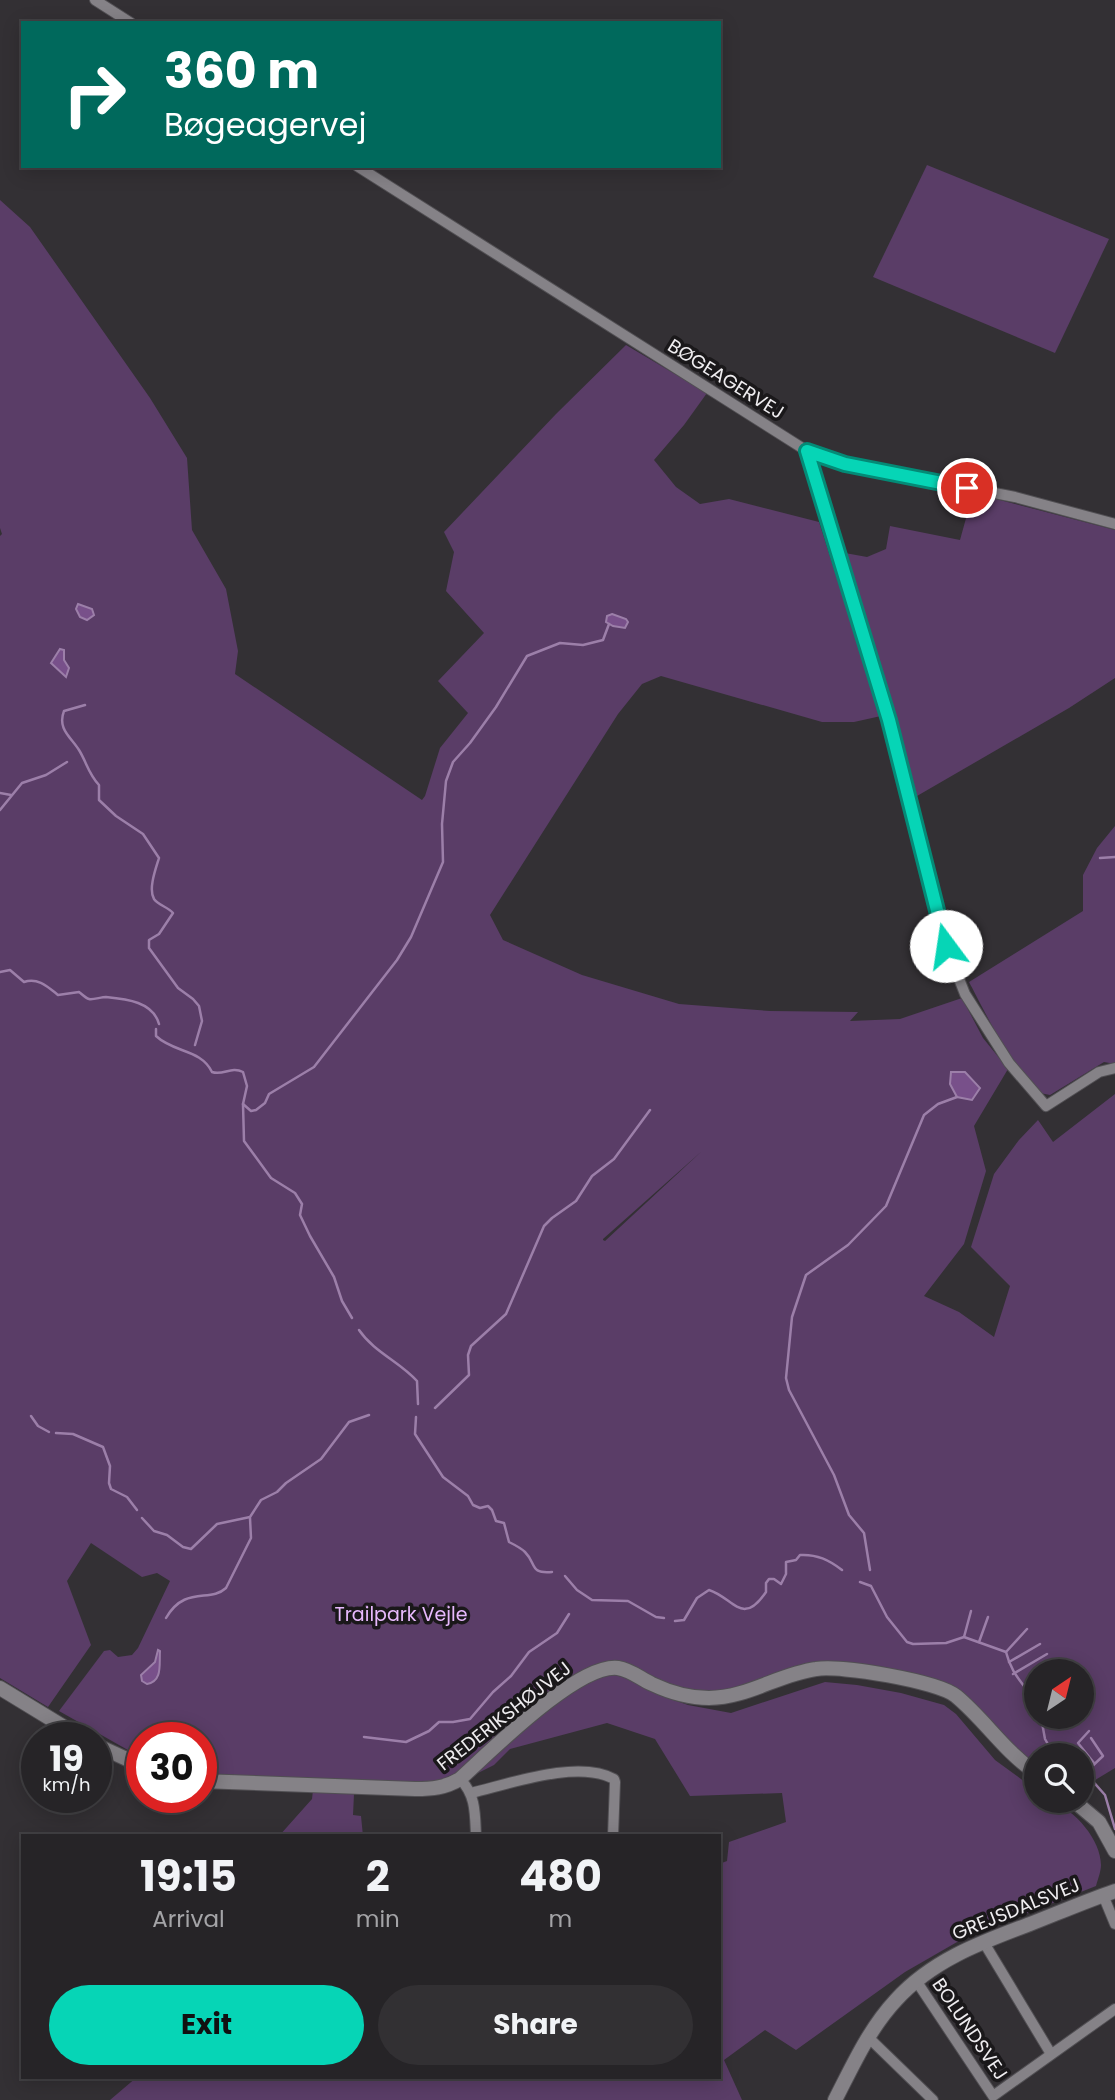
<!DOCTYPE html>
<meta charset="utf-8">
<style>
body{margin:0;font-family:Poppins,sans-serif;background:#323033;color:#f1f3f6;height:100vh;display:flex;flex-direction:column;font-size:26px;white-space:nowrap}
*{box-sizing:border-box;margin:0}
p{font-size:23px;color:#a4a4a7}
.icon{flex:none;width:38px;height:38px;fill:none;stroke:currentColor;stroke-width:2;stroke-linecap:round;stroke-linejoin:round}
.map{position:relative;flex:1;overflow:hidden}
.details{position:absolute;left:21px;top:1834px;width:700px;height:245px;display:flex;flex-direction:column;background:#262427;border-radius:0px;box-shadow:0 4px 18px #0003,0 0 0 2px #424144}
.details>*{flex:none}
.top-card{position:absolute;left:21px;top:21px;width:700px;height:147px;border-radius:0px;box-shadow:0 4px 18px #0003,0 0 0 2px #424144;background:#00695c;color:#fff;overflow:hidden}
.needle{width:46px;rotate:35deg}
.buttons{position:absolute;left:1024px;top:1659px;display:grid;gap:14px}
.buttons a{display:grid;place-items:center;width:70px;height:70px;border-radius:50%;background:#262427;box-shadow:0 4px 18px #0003,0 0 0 2px #424144;font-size:35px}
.speed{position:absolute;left:21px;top:1722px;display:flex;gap:14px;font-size:35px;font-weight:700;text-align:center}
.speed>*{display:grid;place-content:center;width:91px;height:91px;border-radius:50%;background:#262427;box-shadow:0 4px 18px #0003,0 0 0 2px #424144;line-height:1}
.speed small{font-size:18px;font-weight:400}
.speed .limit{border:10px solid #d22;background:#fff;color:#111}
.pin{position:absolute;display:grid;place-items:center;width:60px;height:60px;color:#fff;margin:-30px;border:4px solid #fff;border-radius:50%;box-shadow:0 2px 7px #0007}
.me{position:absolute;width:77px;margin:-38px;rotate:346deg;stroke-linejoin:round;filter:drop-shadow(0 0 5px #0008)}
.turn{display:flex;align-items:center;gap:24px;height:147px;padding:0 28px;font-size:32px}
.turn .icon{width:91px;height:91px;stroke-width:2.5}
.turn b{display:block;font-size:49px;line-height:60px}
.eta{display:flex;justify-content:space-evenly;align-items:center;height:119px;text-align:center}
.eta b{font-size:42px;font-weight:700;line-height:49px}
.primary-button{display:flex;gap:14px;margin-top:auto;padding:14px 28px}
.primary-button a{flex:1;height:80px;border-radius:42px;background:#06d5b6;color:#111;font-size:28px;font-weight:700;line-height:80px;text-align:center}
.primary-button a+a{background:#323033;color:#f1f3f6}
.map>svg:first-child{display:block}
</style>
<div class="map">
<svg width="1115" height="2100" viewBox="0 0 1115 2100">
<rect width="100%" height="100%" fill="#333034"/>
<g fill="#5a3d67" fill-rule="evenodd">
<path d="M 927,165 L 1109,239 L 1055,353 L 873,277 Z"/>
<path d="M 0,200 L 30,227 L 150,398 L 187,458 L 192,530 L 226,589 L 238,651 L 235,674 L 422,800 L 425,796 L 440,748 L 468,713 L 438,681 L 484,633 L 446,591 L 454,552 L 444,532 L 556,414 L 626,345 L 707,393 L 684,425 L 654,460 L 676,487 L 700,504 L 729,499 L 819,522 L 881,716 L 854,722 L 822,722 L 661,676 L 642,684 L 618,714 L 490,915 L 503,940 L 582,975 L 679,1004 L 770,1011 L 858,1012 L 850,1021 L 900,1019 L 962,998 L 983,1038 L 1008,1069 L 974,1126 L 986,1171 L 964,1244 L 924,1296 L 959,1312 L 994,1337 L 1010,1286 L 971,1247 L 994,1174 L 1019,1140 L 1038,1120 L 1053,1142 L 1115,1094 L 1115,1768 L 1082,1788 L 1082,1755 L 1036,1755 L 1036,1767 L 956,1690 L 840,1661 C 791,1662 748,1694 698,1692 C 674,1691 634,1671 610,1662 L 460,1771 L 437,1782 L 355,1781 L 206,1775 L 201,1774 L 201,1738 L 142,1738 L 142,1758 L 59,1711 L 104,1651 L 110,1650 L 118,1657 L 132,1655 L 138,1648 L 170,1581 L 157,1573 L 142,1577 L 91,1543 L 67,1581 L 91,1645 L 48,1707 L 0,1678 L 0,536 L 2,534 L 0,528 ZM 702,1151 L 605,1241 L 603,1240 L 603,1239 ZM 1036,1671 L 1082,1671 L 1082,1717 L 1036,1717 Z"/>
<path d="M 973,493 L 1115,530 L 1115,678 L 1069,708 L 917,796 L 894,708 L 845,553 L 867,557 L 886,549 L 890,526 L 960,540 Z"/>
<path d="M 1115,826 L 1115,1064 L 1104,1062 L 1050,1095 C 1047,1094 1043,1094 1040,1093 C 1018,1081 982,1006 969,982 L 1083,911 L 1083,875 L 1097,848 Z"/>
<path d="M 611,1674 L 633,1680 L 659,1695 L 688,1705 L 731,1713 L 825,1682 L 857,1685 L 901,1693 L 944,1705 L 956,1714 L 995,1760 L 1036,1790 L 1036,1801 C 1041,1801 1048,1800 1052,1802 C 1075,1810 1101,1840 1101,1865 C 1101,1871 1098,1879 1096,1886 L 964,1938 L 905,1972 L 796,2050 L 765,2030 L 724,2060 L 742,2100 L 110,2100 L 137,2077 L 719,2077 L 719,1864 L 727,1861 L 729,1842 L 786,1822 L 782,1793 L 690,1796 L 655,1739 L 607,1723 L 510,1749 L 494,1765 L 478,1773 L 478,1770 C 516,1737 562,1688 611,1674 Z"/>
<path d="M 313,1790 L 354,1794 L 353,1815 L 361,1816 L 363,1836 L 279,1836 L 312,1799 Z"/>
</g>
<g fill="#78508a" stroke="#9c7fa9" stroke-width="2">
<path d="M 78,604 L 92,609 L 94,615 L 87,620 L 80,617 L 76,609 Z"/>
<path d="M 612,614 L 626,619 L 628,622 L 625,628 L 613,626 L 606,622 L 607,616 Z"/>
<path d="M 60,649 L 64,650 L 64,660 L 69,668 L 66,677 L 51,663 Z"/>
<path d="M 951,1072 L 965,1072 L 980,1088 L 972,1100 L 957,1097 L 950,1084 Z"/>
<path d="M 158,1650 L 160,1651 C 159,1664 163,1681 147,1684 L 142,1681 L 141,1675 L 155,1662 Z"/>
</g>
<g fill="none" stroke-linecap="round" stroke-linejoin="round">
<g stroke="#9c7fa9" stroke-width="2.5">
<path d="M 85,705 L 64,711 C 57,729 71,737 79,750 C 87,763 88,773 99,785 L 99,800 L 116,816 L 143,834 L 159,858 C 156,868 148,889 154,899 C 158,905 168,907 173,913 L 159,934 L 149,940 L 149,948 L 178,988 L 193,999 L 199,1006 L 202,1021 L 195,1045"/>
<path d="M 0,793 L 11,795"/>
<path d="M 0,810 L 22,783 L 46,775 L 67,762"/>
<path d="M 1100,858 L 1115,857"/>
<path d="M 0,972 L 10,970 L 24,982 C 38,977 48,987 58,995 L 79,992 C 82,994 85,998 89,999 C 93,1000 101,997 106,997 C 127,999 153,1002 159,1024"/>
<path d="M 156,1029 L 156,1036 C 174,1053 201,1049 212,1072 C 223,1076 231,1066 243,1072 L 247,1086 L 243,1104 L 244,1141 L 271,1178 L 295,1193 L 302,1204 L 300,1215 L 310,1236 L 334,1277 L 342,1301 L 352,1318"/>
<path d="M 243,1104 L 251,1111 L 256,1110 L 265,1103 L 269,1094 L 314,1067 L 397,960 L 411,937 L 443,862 L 442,824 L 446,781 L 453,762 L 470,743 L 496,707 L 527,656 L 560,643 L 583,645 L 603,640 L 609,624"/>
<path d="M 359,1330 C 374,1352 400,1362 417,1381 L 418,1404"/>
<path d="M 435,1408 L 469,1375 L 468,1355 L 471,1346 L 506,1314 L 544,1226 L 552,1218 L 576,1201 L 592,1176 L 614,1159 L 650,1110"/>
<path d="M 31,1416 L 38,1426 L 49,1432"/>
<path d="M 416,1417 L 415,1434 L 443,1477 L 468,1496 L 473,1505 L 480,1508 L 488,1506 L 492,1510 L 496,1521 L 504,1523 L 509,1542 C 515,1545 521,1548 525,1552 C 537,1564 529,1574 552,1572"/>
<path d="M 56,1433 L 73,1434 L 103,1447 L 110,1466 L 109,1483 L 111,1489 L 127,1497 L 137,1510"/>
<path d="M 142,1518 L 154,1531 L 167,1535 L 183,1547 L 191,1549 L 217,1524 L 250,1517 L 261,1500 L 277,1492 L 286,1483 L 321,1459 L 349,1422 L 369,1415"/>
<path d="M 870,1570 L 864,1533 L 849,1515 L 834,1475 L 789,1390 L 786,1378 L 792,1317 L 806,1275 L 848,1245 L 886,1206 L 924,1115 L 938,1104 L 957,1097"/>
<path d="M 565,1576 L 577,1590 L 592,1600 L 628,1601 L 656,1617 L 664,1618"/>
<path d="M 860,1582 L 871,1586 L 887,1617 L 907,1642 L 913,1644 L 946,1643 L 964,1637 L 1006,1652 C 1012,1676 1024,1683 1036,1704"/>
<path d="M 166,1618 C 185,1585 210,1603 226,1588 L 251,1538 L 250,1518"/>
<path d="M 675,1621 L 684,1620 L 697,1598 L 709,1590 C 734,1598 742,1627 766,1592 L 766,1583 L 769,1579 L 774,1579 L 781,1584 L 786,1574 L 786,1562 L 796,1560 L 800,1555 C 817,1554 829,1560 842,1570"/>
<path d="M 964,1637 L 971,1611"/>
<path d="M 979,1642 L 988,1617"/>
<path d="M 1006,1652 L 1027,1629"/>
<path d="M 1009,1662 L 1040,1644"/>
<path d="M 1052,1671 L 1060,1666"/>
<path d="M 1013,1674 L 1047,1654"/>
<path d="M 1027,1687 L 1036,1681"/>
<path d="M 1041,1717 L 1045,1739 L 1053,1753 L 1066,1755"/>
<path d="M 1089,1731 L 1078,1743 L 1094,1763"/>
<path d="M 364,1737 L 406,1742 L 429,1731 L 439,1722 L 453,1722 L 470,1719 L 493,1692 L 511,1676 L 529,1652 L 557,1633 L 569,1614"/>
<path d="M 1082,1769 L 1105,1795 L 1115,1829"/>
<path d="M 1085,1773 L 1103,1756 L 1091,1738"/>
</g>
<g stroke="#514f53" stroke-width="12">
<g id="street">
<path d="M 95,0 L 131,23"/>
<path d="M 357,166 L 807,451 L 845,464 L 1015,497 L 1115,524"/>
<path d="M 807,451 L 889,720 L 946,946 L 965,994 L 1009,1063 L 1046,1106 L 1099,1072 L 1115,1068"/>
<path d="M 460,1779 C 476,1795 475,1814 476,1836"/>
<path d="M 471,1793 C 509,1784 578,1759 614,1779 L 615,1782 L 613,1836"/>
<path d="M 1103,1895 L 1115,1924"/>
<path d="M 983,1941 L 1051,2054"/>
<path d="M 917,1982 L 993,2096 L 1115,2009"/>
<path d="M 868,2037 L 933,2100"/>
</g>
</g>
<g stroke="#514f53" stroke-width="16">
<g id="secondary">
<path d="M 0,1688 L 82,1738"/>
<path d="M 96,1745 L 142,1766"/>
<path d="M 201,1781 L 415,1789 C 432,1789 445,1788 460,1779 C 490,1752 578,1663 618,1668 C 631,1670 641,1679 652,1684 C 669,1692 690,1698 709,1698 C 747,1698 779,1674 816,1669 C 841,1665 937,1681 956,1696 C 985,1720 1003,1750 1036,1773"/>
<path d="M 1074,1801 L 1099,1822 L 1115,1851"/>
<path d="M 835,2100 C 853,2065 869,2029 896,2000 C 932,1960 982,1942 1030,1924 C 1058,1913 1086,1901 1115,1891"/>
</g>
</g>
<use href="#street" stroke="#858287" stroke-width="10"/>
<use href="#secondary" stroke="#858287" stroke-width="14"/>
</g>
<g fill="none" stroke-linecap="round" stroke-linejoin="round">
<g stroke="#048a76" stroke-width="18">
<path id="route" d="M 946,946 L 889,720 L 807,451 L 845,464 L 967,488"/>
</g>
<use href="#route" stroke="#06d5b6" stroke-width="12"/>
</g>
<g text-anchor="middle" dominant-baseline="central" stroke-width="7" stroke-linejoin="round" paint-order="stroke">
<g font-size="19" fill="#efedf0" stroke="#1a181a">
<text transform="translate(726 379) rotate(32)">BØGEAGERVEJ</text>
<text transform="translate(504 1716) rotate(-38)">FREDERIKSHØJVEJ</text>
<text transform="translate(1016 1909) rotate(-22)">GREJSDALSVEJ</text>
<text transform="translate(970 2029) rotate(56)">BOLUNDSVEJ</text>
</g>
<g font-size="19" fill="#e7b9fd" stroke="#1a181a">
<text x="401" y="1614">Trailpark Vejle</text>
</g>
</g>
</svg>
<div class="buttons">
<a><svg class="needle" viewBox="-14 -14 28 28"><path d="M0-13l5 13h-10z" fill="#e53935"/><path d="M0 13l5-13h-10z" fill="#a4a4a7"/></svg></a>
<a><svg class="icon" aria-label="search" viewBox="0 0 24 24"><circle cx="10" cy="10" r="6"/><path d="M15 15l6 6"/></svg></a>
</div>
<div class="speed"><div>19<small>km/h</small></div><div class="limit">30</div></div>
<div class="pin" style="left:967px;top:488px;background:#d93025"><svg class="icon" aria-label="arrive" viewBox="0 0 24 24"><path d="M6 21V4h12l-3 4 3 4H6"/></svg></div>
<svg class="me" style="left:946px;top:946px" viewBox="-20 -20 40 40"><circle r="19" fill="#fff"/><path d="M0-13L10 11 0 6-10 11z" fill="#06d5b6"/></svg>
<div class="top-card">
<div class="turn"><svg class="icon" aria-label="right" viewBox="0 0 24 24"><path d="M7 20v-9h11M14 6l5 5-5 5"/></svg><div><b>360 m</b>Bøgeagervej</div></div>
</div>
<section class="details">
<div class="eta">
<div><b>19:15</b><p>Arrival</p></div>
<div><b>2</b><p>min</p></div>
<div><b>480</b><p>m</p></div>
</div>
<div class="primary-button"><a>Exit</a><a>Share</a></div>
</section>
</div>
